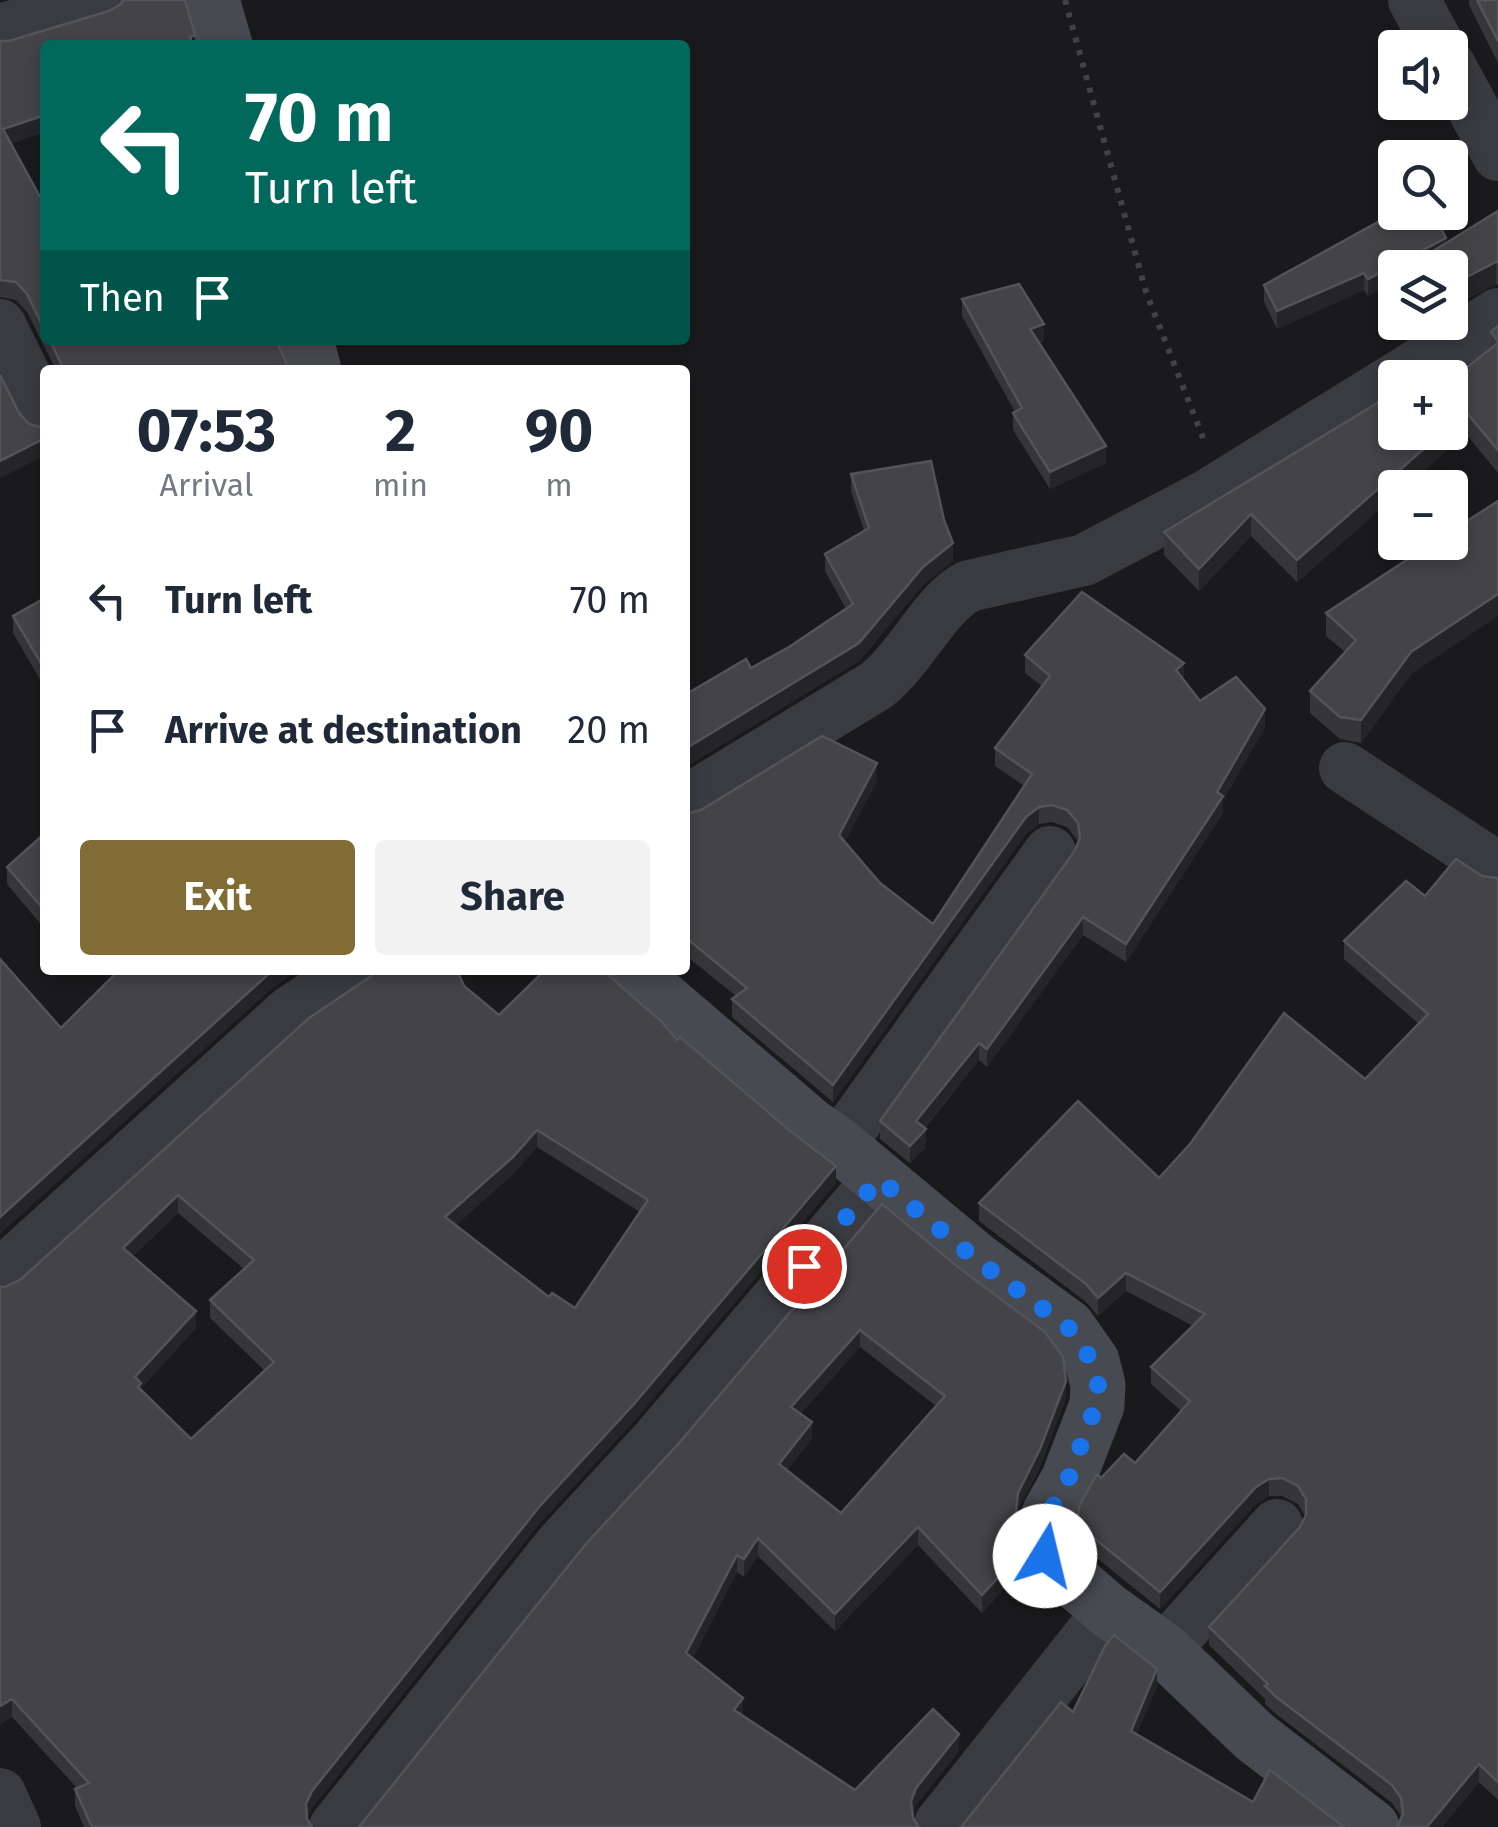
<!DOCTYPE html>
<meta charset="utf-8">
<style>
body{margin:0;font-family:"Fira Sans",sans-serif;background:#f2f2f3;color:#1f2937;height:100vh;display:flex;flex-direction:column;font-size:38px;white-space:nowrap}
*{box-sizing:border-box;margin:0}
p{font-size:32px;color:#747a83}
.icon{flex:none;width:55px;height:55px;fill:none;stroke:currentColor;stroke-width:2;stroke-linecap:round;stroke-linejoin:round}
.map{position:relative;flex:1;overflow:hidden}
.side{position:absolute;left:40px;top:365px;width:650px;height:610px;display:flex;flex-direction:column;background:#fff;border-radius:10px;box-shadow:0 5px 15px #0003}
.side>*{flex:none}
.guide{position:absolute;left:40px;top:40px;width:650px;height:305px;border-radius:10px;box-shadow:0 5px 15px #0003;background:#00695c;color:#fff;overflow:hidden}
.fabs{position:absolute;left:1378px;top:30px;display:grid;gap:20px}
.fabs a{display:grid;place-items:center;width:90px;height:90px;border-radius:10px;background:#fff;box-shadow:0 5px 15px #0003;font-size:50px}
.pin{position:absolute;display:grid;place-items:center;width:85px;height:85px;color:#fff;margin:-42px;border:5px solid #fff;border-radius:50%;box-shadow:0 2px 10px #0007}
.me{position:absolute;width:110px;margin:-55px;rotate:9deg;stroke-linejoin:round;filter:drop-shadow(0 0 8px #0008)}
.turn{display:flex;align-items:center;gap:35px;height:210px;padding:0 40px;font-size:45px}
.turn .icon{width:130px;height:130px;stroke-width:2.5}
.turn b{display:block;font-size:70px;line-height:85px}
.then{display:flex;align-items:center;height:95px;padding:0 40px;background:#0003;gap:20px;font-size:38px}
.eta{display:flex;justify-content:space-evenly;align-items:center;height:170px;text-align:center}
.eta b{font-size:60px;font-weight:700;line-height:70px}
.cta{display:flex;gap:20px;margin-top:auto;padding:20px 40px}
.cta a{flex:1;height:115px;border-radius:10px;background:#816c36;color:#fff;font-size:40px;font-weight:700;line-height:115px;text-align:center}
.cta a+a{background:#f2f2f3;color:#1f2937}
ul{padding:0;list-style:none}
li{display:flex;align-items:center;gap:30px;height:130px;padding:0 40px}
li div{flex:1}
li b{display:block;font-size:38px}
li em{font-style:normal}
.map>svg:first-child{display:block}
</style>
<div class="map">
<svg width="1498" height="1827" viewBox="0 0 1498 1827">
<rect width="100%" height="100%" fill="#1a1a1c"/>
<g fill="none" stroke-linecap="round" stroke-linejoin="round">
<path stroke="#404248" stroke-width="6" stroke-dasharray="5 8" stroke-linecap="butt" d="M 1065,0 L 1146,292 L 1203,438"/>
<g stroke="#3a3b41" stroke-width="52">
<path d="M 1414,0 L 1440,48"/>
<path d="M 0,30 L 100,0"/>
<path d="M 1450,66 L 1498,155"/>
<path d="M 0,325 L 45,416"/>
<path d="M 1397,378 L 1498,314"/>
<path d="M 1345,768 L 1498,868"/>
<path d="M 685,802 L 877,685 C 911,658 936,602 969,586 L 1084,560 L 1206,496 L 1395,379"/>
<path d="M 839,1145 L 1050,852"/>
<path d="M 0,1275 L 290,1012 L 352,970"/>
<path d="M 1164,1650 L 1277,1525"/>
<path d="M 0,1794 L 15,1827"/>
<path d="M 940,1824 L 1109,1611"/>
<path d="M 335,1827 L 562,1543 L 656,1441 L 879,1179"/>
</g>
<g stroke="#484a51" stroke-width="55">
<path d="M 212,0 L 225,45"/>
<path d="M 306,340 L 314,370"/>
<path d="M 629,970 L 809,1124 L 839,1145 L 978,1261 L 1068,1327 L 1092,1361 L 1098,1385 L 1097,1405 L 1068,1480 L 1049,1514 L 1045,1556 L 1109,1611 L 1164,1650 L 1255,1737 L 1372,1827"/>
</g>
</g>
<g fill="#36363a" fill-rule="evenodd">
<path d="M 1469,0 L 1498,0 L 1498,63 L 1469,5 Z"/>
<path d="M 0,41 L 195,45 L 45,45 L 11,144 L 45,206 L 45,340 L 276,340 L 289,370 L 56,370 L 27,312 L 16,300 L 0,297 Z"/>
<path d="M 1498,211 L 1498,285 L 1496,284 L 1457,304 L 1450,294 L 1450,268 L 1435,268 L 1435,261 L 1423,268 L 1395,268 L 1395,282 L 1368,296 L 1364,290 L 1277,329 L 1264,302 L 1264,285 L 1446,243 Z"/>
<path d="M 962,299 L 1044,341 L 1039,343 L 1106,463 L 1050,489 L 1013,430 L 1013,413 L 1015,412 L 962,316 Z"/>
<path d="M 1498,326 L 1498,473 L 1466,434 L 1395,488 L 1395,496 L 1297,582 L 1251,536 L 1199,591 L 1164,555 L 1164,532 L 1395,432 L 1491,349 L 1491,332 Z"/>
<path d="M 851,474 L 953,561 L 923,585 L 859,661 L 685,767 L 685,695 L 751,668 L 789,647 L 846,609 L 825,571 L 825,554 L 864,531 L 851,491 Z"/>
<path d="M 45,598 L 45,688 L 13,633 L 13,616 Z"/>
<path d="M 1326,613 L 1411,674 L 1361,743 L 1340,739 L 1310,713 L 1310,691 L 1345,652 L 1326,636 Z"/>
<path d="M 1025,655 L 1184,679 L 1200,701 L 1265,727 L 1223,800 L 1223,813 L 1126,962 L 1083,935 L 987,1067 L 979,1060 L 925,1128 L 926,1147 L 910,1163 L 880,1139 L 880,1121 L 1074,852 L 1078,841 L 1067,827 L 1052,822 L 1039,824 L 1026,834 L 833,1102 L 732,1017 L 732,999 L 736,996 L 685,955 L 685,814 L 877,781 L 844,842 L 880,883 L 933,924 L 1024,786 L 995,766 L 995,748 L 1042,686 L 1025,673 Z"/>
<path d="M 45,833 L 45,929 L 7,884 L 7,867 Z"/>
<path d="M 1482,876 L 1498,878 L 1498,1800 L 1479,1782 L 1442,1827 L 1397,1827 L 1401,1816 L 1392,1803 L 1275,1713 L 1265,1704 L 1265,1699 L 1209,1645 L 1209,1627 L 1300,1527 L 1305,1516 L 1298,1504 L 1282,1496 L 1269,1496 L 1256,1504 L 1160,1609 L 1078,1543 L 1078,1525 L 1101,1478 L 1135,1463 L 1181,1411 L 1151,1384 L 1151,1367 L 1193,1326 L 1126,1291 L 1098,1316 L 1086,1302 L 979,1221 L 979,1203 L 1159,1178 L 1365,1079 L 1419,1024 L 1344,959 L 1344,941 L 1425,896 Z"/>
<path d="M 609,976 L 836,1183 L 634,1421 L 539,1524 L 312,1808 L 307,1819 L 312,1827 L 84,1827 L 75,1806 L 75,1789 L 77,1788 L 12,1717 L 0,1724 L 0,1287 L 5,1287 L 20,1280 L 464,986 L 499,1015 ZM 537,1147 L 640,1212 L 575,1308 L 549,1297 L 456,1225 L 513,1174 ZM 178,1213 L 244,1269 L 210,1300 L 210,1318 L 265,1371 L 191,1439 L 141,1391 L 141,1388 L 196,1328 L 133,1256 Z"/>
<path d="M 882,1204 L 1066,1398 L 1040,1467 L 1018,1510 L 1015,1540 L 1019,1572 L 982,1613 L 918,1545 L 835,1631 L 758,1556 L 744,1577 L 737,1572 L 693,1658 L 743,1716 L 855,1790 L 959,1751 L 916,1805 L 912,1815 L 913,1818 L 359,1827 L 679,1443 ZM 860,1347 L 936,1406 L 841,1513 L 787,1470 L 812,1439 L 801,1413 Z"/>
</g>
<g fill="#252528">
<path d="M 45,115 L 45,132 L 3,147 L 3,129 Z"/>
<path d="M 1446,238 L 1446,255 L 1435,250 L 1435,261 L 1423,268 L 1395,268 L 1395,282 L 1368,296 L 1368,279 Z"/>
<path d="M 1496,262 L 1496,284 L 1457,304 L 1457,282 Z"/>
<path d="M 1364,273 L 1364,290 L 1277,329 L 1277,311 Z"/>
<path d="M 1044,324 L 1044,341 L 1030,346 L 1030,329 Z"/>
<path d="M 1466,412 L 1466,434 L 1405,488 L 1395,488 L 1395,496 L 1297,582 L 1297,560 L 1443,432 L 1450,432 L 1450,426 Z"/>
<path d="M 45,438 L 45,456 L 0,478 L 0,461 Z"/>
<path d="M 1106,446 L 1106,463 L 1050,489 L 1050,472 Z"/>
<path d="M 1251,514 L 1251,536 L 1199,591 L 1199,569 Z"/>
<path d="M 953,543 L 953,561 L 923,585 L 859,661 L 685,767 L 685,749 Z"/>
<path d="M 1498,594 L 1498,616 L 1411,674 L 1361,743 L 1361,720 L 1411,652 Z"/>
<path d="M 1184,663 L 1184,681 L 1176,670 Z"/>
<path d="M 1265,709 L 1265,727 L 1223,800 L 1223,813 L 1126,962 L 1126,944 Z"/>
<path d="M 877,763 L 877,781 L 839,853 L 839,835 Z"/>
<path d="M 1039,807 L 1039,824 L 1026,834 L 833,1102 L 833,1085 L 1026,817 Z"/>
<path d="M 1083,917 L 1083,935 L 987,1067 L 987,1049 Z"/>
<path d="M 273,970 L 299,970 L 270,990 L 0,1234 L 0,1217 Z"/>
<path d="M 979,1043 L 979,1060 L 916,1138 L 916,1121 Z"/>
<path d="M 926,1129 L 926,1147 L 910,1163 L 910,1146 Z"/>
<path d="M 537,1130 L 537,1147 L 513,1174 L 445,1235 L 445,1217 Z"/>
<path d="M 836,1166 L 836,1183 L 634,1421 L 539,1524 L 312,1808 L 306,1822 L 306,1804 L 312,1791 L 539,1507 Z"/>
<path d="M 178,1195 L 178,1213 L 123,1265 L 123,1248 Z"/>
<path d="M 1126,1273 L 1126,1291 L 1098,1316 L 1098,1298 Z"/>
<path d="M 196,1311 L 196,1328 L 141,1388 L 141,1401 L 135,1377 Z"/>
<path d="M 860,1330 L 860,1347 L 791,1424 L 791,1407 Z"/>
<path d="M 1066,1381 L 1066,1398 L 1040,1467 L 1018,1510 L 1014,1553 L 1018,1493 Z"/>
<path d="M 812,1422 L 812,1439 L 779,1481 L 779,1464 Z"/>
<path d="M 1269,1479 L 1269,1496 L 1256,1504 L 1160,1609 L 1160,1592 L 1256,1487 Z"/>
<path d="M 918,1527 L 918,1545 L 835,1631 L 835,1614 Z"/>
<path d="M 758,1538 L 758,1556 L 744,1577 L 744,1559 Z"/>
<path d="M 737,1555 L 737,1572 L 686,1671 L 686,1653 Z"/>
<path d="M 1019,1555 L 1019,1572 L 982,1613 L 982,1595 Z"/>
<path d="M 1157,1669 L 1157,1687 L 1131,1748 L 1131,1731 Z"/>
<path d="M 743,1698 L 743,1715 L 734,1728 L 734,1710 Z"/>
<path d="M 12,1699 L 12,1717 L 0,1724 L 0,1706 Z"/>
<path d="M 959,1734 L 959,1751 L 916,1805 L 911,1819 L 911,1801 L 916,1788 Z"/>
<path d="M 1479,1764 L 1479,1782 L 1442,1827 L 1427,1827 Z"/>
</g>
<g fill="#434348" stroke="#53545a" stroke-width="2.5" fill-rule="evenodd">
<path d="M 123,0 L 185,0 L 195,35 L 190,37 L 193,45 L 45,45 L 45,115 L 3,129 L 45,206 L 45,331 L 27,294 L 16,282 L 0,280 L 0,41 L 9,41 L 109,11 L 121,4 Z"/>
<path d="M 1477,0 L 1498,0 L 1498,41 Z"/>
<path d="M 1498,211 L 1498,262 L 1496,262 L 1457,282 L 1450,272 L 1450,268 L 1447,268 L 1435,250 Z"/>
<path d="M 1396,212 L 1433,212 L 1446,238 L 1368,279 L 1364,273 L 1277,311 L 1264,285 Z"/>
<path d="M 1019,284 L 1044,324 L 1030,329 L 1106,446 L 1050,472 L 1013,413 L 1022,408 L 962,299 Z"/>
<path d="M 1498,326 L 1498,342 L 1491,332 Z"/>
<path d="M 50,340 L 276,340 L 289,369 L 64,370 Z"/>
<path d="M 1498,343 L 1498,450 L 1466,412 L 1450,426 L 1450,380 Z"/>
<path d="M 0,375 L 19,413 L 29,424 L 45,428 L 45,438 L 0,461 Z"/>
<path d="M 1394,393 L 1395,395 L 1395,432 L 1443,432 L 1297,560 L 1251,514 L 1199,569 L 1164,532 Z"/>
<path d="M 931,461 L 944,520 L 953,543 L 923,567 L 859,643 L 685,749 L 685,695 L 746,659 L 751,668 L 789,647 L 853,604 L 825,554 L 869,528 L 851,474 Z"/>
<path d="M 1498,501 L 1498,594 L 1411,652 L 1361,720 L 1340,717 L 1310,691 L 1356,640 L 1326,613 L 1434,542 L 1450,542 L 1450,532 Z"/>
<path d="M 1082,592 L 1184,663 L 1176,670 L 1200,701 L 1236,677 L 1265,709 L 1217,792 L 1223,796 L 1126,944 L 1083,917 L 987,1049 L 979,1043 L 916,1121 L 926,1129 L 910,1146 L 880,1121 L 1074,852 L 1080,838 L 1078,823 L 1067,810 L 1052,805 L 1039,807 L 1026,817 L 833,1085 L 732,999 L 747,988 L 685,937 L 685,814 L 701,810 L 822,736 L 877,763 L 839,835 L 880,883 L 933,924 L 1032,774 L 995,748 L 1050,676 L 1025,655 Z"/>
<path d="M 45,598 L 45,670 L 13,616 Z"/>
<path d="M 45,833 L 45,911 L 7,867 Z"/>
<path d="M 1456,859 L 1482,876 L 1498,878 L 1498,1782 L 1479,1764 L 1427,1827 L 1397,1827 L 1403,1814 L 1401,1798 L 1392,1785 L 1275,1696 L 1265,1686 L 1268,1684 L 1209,1627 L 1300,1527 L 1306,1515 L 1306,1499 L 1298,1486 L 1282,1478 L 1269,1479 L 1256,1487 L 1160,1592 L 1078,1525 L 1079,1506 L 1097,1474 L 1101,1478 L 1124,1454 L 1135,1463 L 1190,1401 L 1151,1367 L 1205,1314 L 1126,1273 L 1098,1298 L 1086,1284 L 979,1203 L 1078,1101 L 1159,1178 L 1190,1144 L 1284,1013 L 1365,1079 L 1428,1014 L 1344,941 L 1406,881 L 1425,896 Z"/>
<path d="M 0,959 L 61,1028 L 119,970 L 273,970 L 0,1217 Z"/>
<path d="M 375,970 L 457,970 L 464,986 L 499,1015 L 545,970 L 605,970 L 609,976 L 661,1021 L 677,1040 L 680,1037 L 789,1130 L 836,1166 L 634,1404 L 539,1507 L 312,1791 L 306,1804 L 307,1819 L 312,1827 L 92,1827 L 75,1789 L 89,1783 L 12,1699 L 0,1706 L 0,1287 L 5,1287 L 20,1280 L 309,1018 L 370,977 ZM 537,1130 L 648,1200 L 575,1308 L 552,1293 L 549,1297 L 445,1217 L 513,1157 ZM 178,1195 L 254,1260 L 210,1300 L 274,1362 L 191,1439 L 138,1387 L 141,1383 L 135,1377 L 196,1311 L 123,1248 Z"/>
<path d="M 882,1204 L 958,1267 L 1045,1332 L 1063,1357 L 1066,1381 L 1040,1449 L 1018,1493 L 1014,1535 L 1019,1555 L 982,1595 L 918,1527 L 835,1614 L 758,1538 L 744,1559 L 737,1555 L 686,1653 L 743,1698 L 734,1710 L 855,1790 L 933,1709 L 959,1734 L 916,1788 L 911,1801 L 913,1818 L 919,1827 L 359,1827 L 585,1545 L 679,1443 ZM 860,1330 L 945,1396 L 841,1513 L 779,1464 L 812,1422 L 791,1407 Z"/>
<path d="M 1114,1635 L 1157,1669 L 1131,1731 L 1253,1802 L 1270,1770 L 1344,1827 L 961,1827 L 1061,1702 L 1073,1712 L 1105,1646 Z"/>
</g>
<g fill="none" stroke-linecap="round" stroke-linejoin="round">
<path stroke="#1a73e8" stroke-width="18" stroke-dasharray="0 32.4" d="M 804,1266 L 879,1179 L 978,1261 L 1068,1327 L 1092,1361 L 1098,1385 L 1096,1405 L 1068,1480 L 1049,1514 L 1045,1556"/>
</g>
</svg>
<div class="fabs">
<a><svg class="icon" aria-label="sound" viewBox="0 0 24 24"><path d="M4 9h4l5-4v14l-5-4H4zM17 9q2 3 0 6"/></svg></a>
<a><svg class="icon" aria-label="search" viewBox="0 0 24 24"><circle cx="10" cy="10" r="6"/><path d="M15 15l6 6"/></svg></a>
<a><svg class="icon" aria-label="layers" viewBox="0 0 24 24"><path d="M12 4l9 5-9 5-9-5zM3 14l9 5 9-5"/></svg></a>
<a>+</a>
<a>−</a>
</div>
<div class="pin" style="left:804px;top:1266px;background:#d93025"><svg class="icon" aria-label="arrive" viewBox="0 0 24 24"><path d="M6 21V4h12l-3 4 3 4H6"/></svg></div>
<svg class="me" style="left:1045px;top:1556px" viewBox="-20 -20 40 40"><circle r="19" fill="#fff"/><path d="M0-13L10 11 0 6-10 11z" fill="#1a73e8"/></svg>
<div class="guide">
<div class="turn"><svg class="icon" aria-label="left" viewBox="0 0 24 24"><path d="M17 20v-9H6M10 6l-5 5 5 5"/></svg><div><b>70 m</b>Turn left</div></div>
<div class="then">Then<svg class="icon" aria-label="arrive" viewBox="0 0 24 24"><path d="M6 21V4h12l-3 4 3 4H6"/></svg></div>
</div>
<section class="side">
<div class="eta">
<div><b>07:53</b><p>Arrival</p></div>
<div><b>2</b><p>min</p></div>
<div><b>90</b><p>m</p></div>
</div>
<ul>
<li><svg class="icon" aria-label="left" viewBox="0 0 24 24"><path d="M17 20v-9H6M10 6l-5 5 5 5"/></svg><div><b>Turn left</b></div><em>70 m</em></li>
<li><svg class="icon" aria-label="arrive" viewBox="0 0 24 24"><path d="M6 21V4h12l-3 4 3 4H6"/></svg><div><b>Arrive at destination</b></div><em>20 m</em></li>
</ul>
<div class="cta"><a>Exit</a><a>Share</a></div>
</section>
</div>
